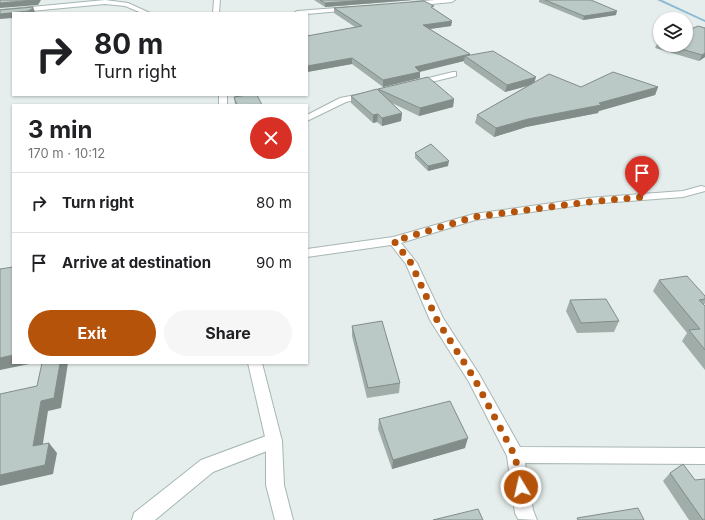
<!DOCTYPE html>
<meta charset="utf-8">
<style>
body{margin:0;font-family:Inter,sans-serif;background:#f6f6f6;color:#202124;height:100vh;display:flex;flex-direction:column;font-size:15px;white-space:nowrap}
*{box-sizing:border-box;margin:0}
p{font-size:13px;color:#757577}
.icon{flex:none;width:22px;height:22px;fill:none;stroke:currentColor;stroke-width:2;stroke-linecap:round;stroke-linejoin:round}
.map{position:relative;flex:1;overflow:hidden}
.side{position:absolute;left:12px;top:104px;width:296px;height:260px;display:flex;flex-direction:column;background:#fff;border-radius:0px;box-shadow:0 1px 3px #0004}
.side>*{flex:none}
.top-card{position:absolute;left:12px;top:12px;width:296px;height:84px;border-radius:0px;box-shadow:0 1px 3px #0004;background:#fff;color:#202124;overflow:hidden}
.fabs{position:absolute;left:653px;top:12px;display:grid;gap:8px}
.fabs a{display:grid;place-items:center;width:40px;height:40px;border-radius:50%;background:#fff;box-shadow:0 1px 3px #0004;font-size:20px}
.pin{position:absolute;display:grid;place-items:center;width:34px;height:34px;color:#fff;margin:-41px -17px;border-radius:50% 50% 50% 0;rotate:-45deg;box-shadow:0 0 4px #0007}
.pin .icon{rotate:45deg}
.me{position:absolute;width:44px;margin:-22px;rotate:351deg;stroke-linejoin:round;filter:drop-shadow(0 0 3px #0008)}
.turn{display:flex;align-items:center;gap:14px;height:84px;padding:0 16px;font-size:18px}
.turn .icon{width:52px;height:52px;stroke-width:2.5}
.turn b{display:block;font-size:28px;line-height:34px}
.round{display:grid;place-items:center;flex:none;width:42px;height:42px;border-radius:21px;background:#f6f6f6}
.overview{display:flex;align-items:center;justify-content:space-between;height:68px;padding:0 16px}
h1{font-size:24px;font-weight:700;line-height:30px}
.primary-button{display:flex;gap:8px;margin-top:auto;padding:8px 16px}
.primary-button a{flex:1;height:46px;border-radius:24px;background:#b45309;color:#fff;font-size:16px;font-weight:700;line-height:46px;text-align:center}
.primary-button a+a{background:#f6f6f6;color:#202124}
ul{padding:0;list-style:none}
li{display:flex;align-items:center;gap:12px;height:60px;padding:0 16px;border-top:1px solid #e0e0e0}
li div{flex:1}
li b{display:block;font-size:15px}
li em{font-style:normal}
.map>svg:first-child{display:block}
</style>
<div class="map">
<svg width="705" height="520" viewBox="0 0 705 520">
<rect width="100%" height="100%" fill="#e5eeec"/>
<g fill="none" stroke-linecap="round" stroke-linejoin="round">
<path fill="#8ebad2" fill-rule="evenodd" d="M 657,0 L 662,0 L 705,20 L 705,22 Z"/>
<g stroke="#a7b6b4" stroke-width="2">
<g id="minor">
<path d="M 105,0 L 128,3 L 150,13 L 142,13 L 125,6 L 105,4 L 0,14 L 0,10 Z"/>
<path d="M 435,0 L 455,0 L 452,2 L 412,6 L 409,4 L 412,2 Z"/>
<path d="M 350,7 L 352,8 L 352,10 L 307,14 L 294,13 L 297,11 Z"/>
<path d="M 453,72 L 456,72 L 456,76 L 415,86 L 411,84 L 412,82 Z"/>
<path d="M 366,93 L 369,93 L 369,97 L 346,102 L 307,121 L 307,115 L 340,98 Z"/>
<path d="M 701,186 L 705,187 L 705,191 L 683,197 L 588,204 L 475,220 L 401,243 L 417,263 L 443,318 L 479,374 L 520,447 L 705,448 L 705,464 L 525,463 L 533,510 L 537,520 L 518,519 L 515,513 L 507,456 L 469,382 L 430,320 L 406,264 L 391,245 L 307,257 L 307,249 L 393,237 L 474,214 L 588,198 L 683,191 Z"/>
<path d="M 274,433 L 280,436 L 282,441 L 280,446 L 213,472 L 155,520 L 132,520 L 134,513 L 201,460 Z"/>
</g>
</g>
<g stroke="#a7b6b4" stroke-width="2">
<g id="tertiary">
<path d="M 214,0 L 220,0 L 219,13 L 213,13 Z"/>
<rect x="219" y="95" width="8" height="10"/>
<path d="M 248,363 L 262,363 L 282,441 L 284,485 L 293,520 L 275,520 L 266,485 L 266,441 Z"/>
</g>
</g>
<use href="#minor" fill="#fff" fill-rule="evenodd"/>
<use href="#tertiary" fill="#fff" fill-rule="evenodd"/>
</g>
<g fill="#a0ada9">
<path d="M 314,0 L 413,0 L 325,7 Z"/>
<path d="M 539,0 L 591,0 L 616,15 L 583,20 L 539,2 Z"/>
<path d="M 334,8 L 434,9 L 452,21 L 451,26 L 430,29 L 470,54 L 470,55 L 535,82 L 581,87 L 658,87 L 655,95 L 599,111 L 598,113 L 526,127 L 494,137 L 475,123 L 477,115 L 527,86 L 505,92 L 464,63 L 464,61 L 420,72 L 420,78 L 383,87 L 352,64 L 307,72 L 307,36 L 355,27 L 334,13 Z"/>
<path d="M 705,28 L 705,57 L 699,61 L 655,48 L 658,42 L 660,41 L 660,45 L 686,45 Z"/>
<path d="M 378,89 L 454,99 L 453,107 L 419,116 L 392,103 L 402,113 L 401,121 L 382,126 L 377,122 L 373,123 L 351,103 L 351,96 L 378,90 Z"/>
<path d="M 234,97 L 262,105 L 235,105 Z"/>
<path d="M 415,153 L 448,166 L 428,171 L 415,158 Z"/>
<path d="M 659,280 L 705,296 L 705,303 L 704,305 L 705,306 L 705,370 L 682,341 L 687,333 L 653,291 Z"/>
<path d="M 570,300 L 619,321 L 614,332 L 577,333 L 566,311 Z"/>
<path d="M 352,326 L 400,383 L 399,393 L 367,398 L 352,336 Z"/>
<path d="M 379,419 L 465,448 L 392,469 L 378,429 Z"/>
<path d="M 670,473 L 695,480 L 705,520 L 689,520 L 663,481 Z"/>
</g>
<g fill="#828d8a">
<path d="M 34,0 L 41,0 L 38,5 L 0,8 L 0,3 Z"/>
<path d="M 368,0 L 413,0 L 325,7 L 325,3 Z"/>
<path d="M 33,7 L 35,12 L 34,13 L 13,13 L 13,18 L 0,19 L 0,14 Z"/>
<path d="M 617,11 L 616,15 L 583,20 L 584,16 Z"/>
<path d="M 452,21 L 451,26 L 422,30 L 423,25 Z"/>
<path d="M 705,53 L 705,57 L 699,61 L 702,55 Z"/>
<path d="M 470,54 L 470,59 L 465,56 L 464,61 L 414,73 L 415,67 Z"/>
<path d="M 352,58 L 352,64 L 307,72 L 307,66 Z"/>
<path d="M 420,72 L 420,78 L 383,87 L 383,80 Z"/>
<path d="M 536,77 L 534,84 L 505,92 L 507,85 Z"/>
<path d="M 658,87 L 655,95 L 599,111 L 598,113 L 526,127 L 494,137 L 496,128 L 528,119 L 599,103 Z"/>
<path d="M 454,99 L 453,107 L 419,116 L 420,108 Z"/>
<path d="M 402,113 L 401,121 L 382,126 L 382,118 Z"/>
<path d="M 378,114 L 377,122 L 373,123 L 373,115 Z"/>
<path d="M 449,161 L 448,166 L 428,171 L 428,166 Z"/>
<path d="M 13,355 L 13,363 L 34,363 L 0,370 L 0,358 Z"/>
<path d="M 60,363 L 68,363 L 61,408 L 48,411 L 41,456 L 33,446 L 41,401 Z"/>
<path d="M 468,438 L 465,448 L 392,469 L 393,460 Z"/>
<path d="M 49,443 L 57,453 L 53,474 L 0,486 L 0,475 Z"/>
</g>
<g fill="#bac9c5" stroke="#828d8a">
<path d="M 0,0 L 34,0 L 0,3 Z"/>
<path d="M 320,0 L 368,0 L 325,3 Z"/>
<path d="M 545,0 L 591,0 L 617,11 L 584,16 Z"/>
<path d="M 424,1 L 434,6 L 431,7 L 452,21 L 423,25 L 470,54 L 415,67 L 420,72 L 383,80 L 352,58 L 307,66 L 307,36 L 362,26 L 334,8 Z"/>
<path d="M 33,7 L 32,9 L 28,11 L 0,14 L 0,10 Z"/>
<path d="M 698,26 L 705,28 L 705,53 L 702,55 L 668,45 L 686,45 L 686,31 Z"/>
<path d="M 493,51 L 536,77 L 507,85 L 465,56 Z"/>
<path d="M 613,72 L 658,87 L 599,103 L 601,105 L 528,119 L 496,128 L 477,115 L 549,74 L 581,87 Z"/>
<path d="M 428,77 L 454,99 L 420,108 L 378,89 Z"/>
<path d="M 377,89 L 402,113 L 382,118 L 378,114 L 373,115 L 351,96 Z"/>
<path d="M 247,95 L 257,95 L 262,105 L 237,105 L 234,97 Z"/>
<path d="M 431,144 L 449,161 L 428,166 L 415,153 Z"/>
<path d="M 13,267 L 13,355 L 0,358 L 0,269 Z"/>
<path d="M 687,276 L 705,296 L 705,299 L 699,300 L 705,306 L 705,350 L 689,330 L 700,329 L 659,280 Z"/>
<path d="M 606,299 L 619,321 L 581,323 L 570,300 Z"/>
<path d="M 382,321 L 400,383 L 368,388 L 352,326 Z"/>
<path d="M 42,363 L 60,363 L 54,398 L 41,401 L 33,446 L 49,443 L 45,465 L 0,475 L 0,394 L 37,386 Z"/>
<path d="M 450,401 L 468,438 L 393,460 L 379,419 Z"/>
<path d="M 683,464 L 695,480 L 705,479 L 705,520 L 703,520 L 670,473 Z"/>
<path d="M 638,508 L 644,520 L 578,520 L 577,518 Z"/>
<path d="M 478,509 L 483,520 L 433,520 Z"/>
</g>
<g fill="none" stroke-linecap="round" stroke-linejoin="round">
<path stroke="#b45309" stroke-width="7" stroke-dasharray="0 12.6" d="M 521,487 L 515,456 L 474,378 L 437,320 L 411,263 L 394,241 L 474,217 L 588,202 L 642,197"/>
</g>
</svg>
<div class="fabs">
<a><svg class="icon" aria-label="layers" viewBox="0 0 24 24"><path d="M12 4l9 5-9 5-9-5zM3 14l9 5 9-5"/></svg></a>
</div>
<div class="pin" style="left:642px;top:197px;background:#d93025"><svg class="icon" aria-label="arrive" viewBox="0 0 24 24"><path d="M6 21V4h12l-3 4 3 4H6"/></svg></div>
<svg class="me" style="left:521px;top:487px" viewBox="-20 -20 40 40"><circle r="17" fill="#b45309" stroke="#fff" stroke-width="3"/><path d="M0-11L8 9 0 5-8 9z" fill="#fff"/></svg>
<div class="top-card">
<div class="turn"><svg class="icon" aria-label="right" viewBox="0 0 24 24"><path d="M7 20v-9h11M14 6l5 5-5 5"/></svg><div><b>80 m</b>Turn right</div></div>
</div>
<section class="side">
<div class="overview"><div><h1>3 min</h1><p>170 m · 10:12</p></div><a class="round" style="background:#d93025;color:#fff"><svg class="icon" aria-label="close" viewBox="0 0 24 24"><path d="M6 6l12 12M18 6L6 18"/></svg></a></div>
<ul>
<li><svg class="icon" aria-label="right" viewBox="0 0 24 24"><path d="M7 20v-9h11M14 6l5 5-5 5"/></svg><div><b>Turn right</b></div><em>80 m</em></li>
<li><svg class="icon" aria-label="arrive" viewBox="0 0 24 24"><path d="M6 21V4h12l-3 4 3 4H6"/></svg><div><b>Arrive at destination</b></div><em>90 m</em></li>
</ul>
<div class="primary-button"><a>Exit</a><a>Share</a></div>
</section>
</div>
